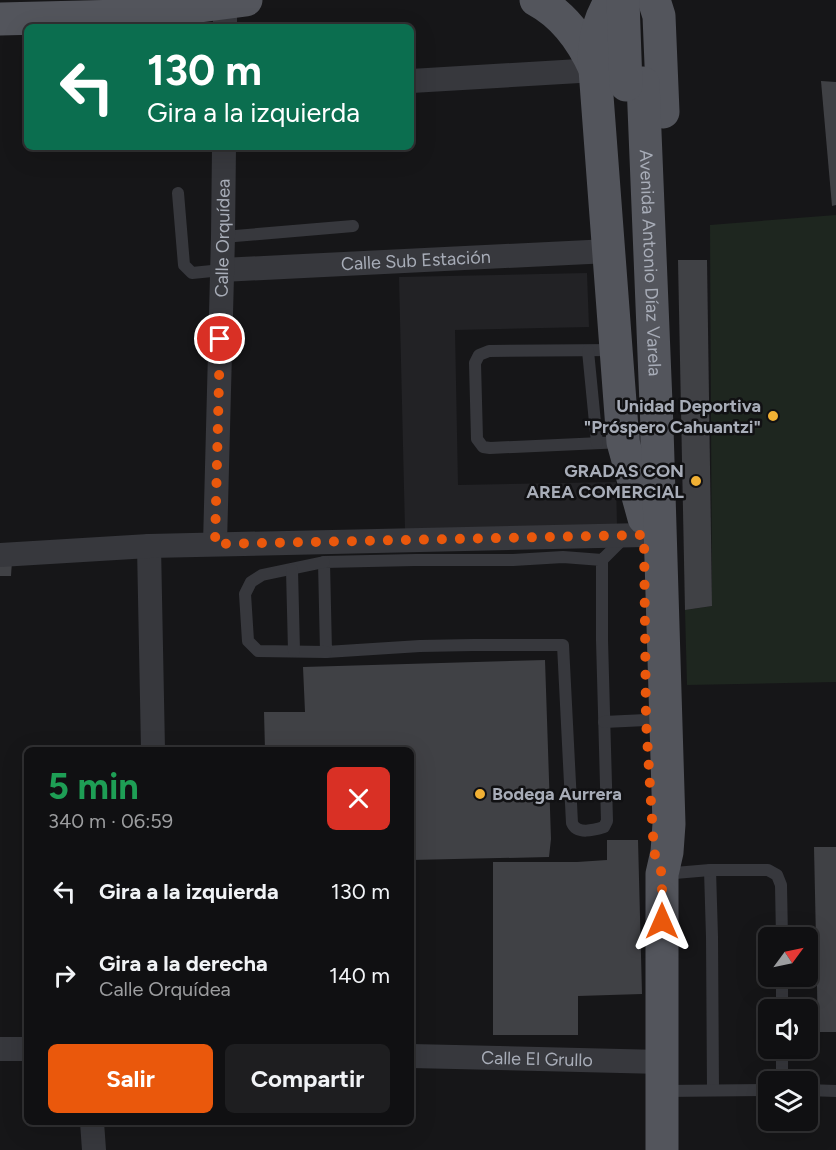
<!DOCTYPE html>
<html lang="es">
<meta charset="utf-8">
<style>
body{margin:0;font-family:Figtree,sans-serif;background:#1e1e20;color:#f1f3f6;height:100vh;display:flex;flex-direction:column;font-size:22px;white-space:nowrap}
*{box-sizing:border-box;margin:0}
p{font-size:20px;color:#9c9d9f}
.icon{flex:none;width:33px;height:33px;fill:none;stroke:currentColor;stroke-width:2;stroke-linecap:round;stroke-linejoin:round}
.map{position:relative;flex:1;overflow:hidden}
.panel{position:absolute;left:24px;top:747px;width:390px;height:378px;display:flex;flex-direction:column;background:#101012;border-radius:9px;box-shadow:0 6px 24px #0002,0 0 0 2px #303032}
.panel>*{flex:none}
.guide{position:absolute;left:24px;top:24px;width:390px;height:126px;border-radius:9px;box-shadow:0 6px 24px #0002,0 0 0 2px #303032;background:#0b6e4f;color:#fff;overflow:hidden}
.needle{width:39px;rotate:57deg}
.fabs{position:absolute;left:758px;top:927px;display:grid;gap:12px}
.fabs a{display:grid;place-items:center;width:60px;height:60px;border-radius:9px;background:#101012;box-shadow:0 6px 24px #0002,0 0 0 2px #303032;font-size:30px}
.pin{position:absolute;display:grid;place-items:center;width:51px;height:51px;color:#fff;margin:-26px;border:3px solid #fff;border-radius:50%;box-shadow:0 2px 6px #0007}
.me{position:absolute;width:66px;margin:-33px;rotate:0deg;stroke-linejoin:round;filter:drop-shadow(0 0 4px #0008)}
.turn{display:flex;align-items:center;gap:21px;height:126px;padding:0 24px;font-size:27px}
.turn .icon{width:78px;height:78px;stroke-width:2.5}
.turn b{display:block;font-size:42px;line-height:51px}
.round{display:grid;place-items:center;flex:none;width:63px;height:63px;border-radius:9px;background:#1e1e20}
.summary{display:flex;align-items:center;justify-content:space-between;height:102px;padding:0 24px}
h1{font-size:36px;font-weight:700;line-height:45px;color:#1e9e55}
.cta{display:flex;gap:12px;margin-top:auto;padding:12px 24px}
.cta a{flex:1;height:69px;border-radius:9px;background:#ea580c;color:#fff;font-size:24px;font-weight:700;line-height:69px;text-align:center}
.cta a+a{background:#1e1e20;color:#f1f3f6}
ul{padding:0;list-style:none}
li{display:flex;align-items:center;gap:18px;height:84px;padding:0 24px}
li div{flex:1}
li b{display:block;font-size:22px}
li em{font-style:normal}
.map>svg:first-child{display:block}
</style>
<div class="map">
<svg width="836" height="1150" viewBox="0 0 836 1150">
<rect width="100%" height="100%" fill="#161618"/>
<path fill="#222225" d="M 587,273 L 589,327 L 455,330 L 458,485 L 616,482 L 617,525 L 405,530 L 399,277 Z"/>
<path fill="#1e261f" d="M 836,215 L 836,682 L 687,685 L 685,610 L 712,606 L 710,225 Z"/>
<g fill="#404145">
<path d="M 821,81 L 836,82 L 836,205 L 832,206 Z"/>
<path d="M 678,260 L 707,260 L 712,606 L 685,610 Z"/>
<path d="M 0,561 L 12,561 L 11,576 L 0,576 Z"/>
<path d="M 545,660 L 551,839 L 549,857 L 411,860 L 411,750 L 265,750 L 264,712 L 305,712 L 303,667 Z"/>
<path d="M 607,840 L 638,840 L 642,994 L 578,996 L 578,1035 L 493,1035 L 493,862 L 577,862 L 607,860 Z"/>
<path d="M 814,847 L 836,847 L 836,1032 L 818,1032 Z"/>
</g>
<g fill="none" stroke-linecap="round" stroke-linejoin="round">
<g stroke="#37383d" stroke-width="12">
<path d="M 178,193 L 184,265 L 192,273 L 222,270"/>
<path d="M 223,237 L 353,226"/>
<path d="M 616,350 L 489,351 L 479,355 L 475,363 L 477,439 L 483,447 L 490,448 L 623,442 L 640,439"/>
<path d="M 588,351 L 597,443"/>
<path d="M 602,560 L 563,557 L 513,560 L 415,560 L 324,562 L 326,652 L 420,646 L 473,645 L 563,645 L 572,823 C 577,835 594,830 604,827 L 607,821 L 602,640 L 602,560 L 625,537"/>
<path d="M 324,562 L 262,575 L 251,582 L 245,594 L 248,641 L 258,651 L 326,652"/>
<path d="M 292,570 L 294,651"/>
<path d="M 604,722 L 646,720"/>
<path d="M 710,870 L 712,937 L 713,1089"/>
<path d="M 663,874 L 710,870 L 768,870 L 777,875 L 781,885 L 782,938"/>
<path d="M 782,976 L 782,1010"/>
<path d="M 782,1082 L 782,1048"/>
<path d="M 807,1090 L 836,1091"/>
<path d="M 664,1091 L 768,1090"/>
</g>
<g stroke="#37383d" stroke-width="24">
<path d="M 225,27 L 225,2"/>
<path d="M 411,81 L 596,70"/>
<path id="s1" d="M 222,270 L 609,251"/>
<path id="s2" d="M 215,544 L 223,237 L 224,147"/>
<path d="M 149,546 L 153,750"/>
<path d="M 0,555 L 149,546 L 644,535"/>
<path d="M 0,1049 L 27,1049"/>
<path id="s3" d="M 411,1056 L 662,1062"/>
<path d="M 92,1122 L 94,1150"/>
</g>
<g stroke="#53555c" stroke-width="33">
<path d="M 536,0 C 564,15 582,40 595,69"/>
<path d="M 611,0 C 599,20 596,34 594,56 L 623,442 L 644,518"/>
<path d="M 654,0 L 659,16 L 663,112"/>
<path d="M 0,19 L 123,16 L 246,0"/>
<path id="s4" d="M 643,83 L 657,428 L 669,824 L 667,852 L 662,874 L 662,1150"/>
</g>
<path stroke="#53555c" stroke-width="33" d="M 623,0 L 626,85"/>
</g>
<g fill="none" stroke-linecap="round" stroke-linejoin="round">
<path stroke="#ea580c" stroke-width="10" stroke-dasharray="0 18" d="M 220,339 L 215,544 L 644,535 L 646,720 L 654,852 L 662,874 L 662,921"/>
</g>
<g fill="#f2b134" stroke="#111113" stroke-width="2">
<circle cx="773" cy="416" r="6"/>
<circle cx="696" cy="481" r="6"/>
<circle cx="480" cy="794" r="6"/>
</g>
<g text-anchor="middle" dominant-baseline="central" stroke-width="5" stroke-linejoin="round" paint-order="stroke">
<g font-size="18" fill="#a8adb8" stroke="#111113">
<text stroke="none"><textPath href="#s2" startOffset="306">Calle Orquídea</textPath></text>
<text stroke="none"><textPath href="#s1" startOffset="194">Calle Sub Estación</textPath></text>
<text stroke="none"><textPath href="#s4" startOffset="180">Avenida Antonio Díaz Varela</textPath></text>
<text stroke="none"><textPath href="#s3" startOffset="126">Calle El Grullo</textPath></text>
</g>
<g font-size="18" font-weight="bold" fill="#a8adb8" stroke="#111113" text-anchor="end">
<text x="761" y="406">Unidad Deportiva<tspan x="761" dy="21">"Próspero Cahuantzi"</tspan></text>
<text x="684" y="471">GRADAS CON<tspan x="684" dy="21">AREA COMERCIAL</tspan></text>
<text x="492" y="794" text-anchor="start">Bodega Aurrera</text>
</g>
</g>
</svg>
<div class="fabs">
<a><svg class="needle" viewBox="-14 -14 28 28"><path d="M0-13l5 13h-10z" fill="#e53935"/><path d="M0 13l5-13h-10z" fill="#9c9d9f"/></svg></a>
<a><svg class="icon" aria-label="sound" viewBox="0 0 24 24"><path d="M4 9h4l5-4v14l-5-4H4zM17 9q2 3 0 6"/></svg></a>
<a><svg class="icon" aria-label="layers" viewBox="0 0 24 24"><path d="M12 4l9 5-9 5-9-5zM3 14l9 5 9-5"/></svg></a>
</div>
<div class="pin" style="left:220px;top:339px;background:#d93025"><svg class="icon" aria-label="arrive" viewBox="0 0 24 24"><path d="M6 21V4h12l-3 4 3 4H6"/></svg></div>
<svg class="me" style="left:662px;top:921px" viewBox="-20 -20 40 40"><path d="M0-17L14 15 0 8-14 15z" fill="#ea580c" stroke="#fff" stroke-width="4"/></svg>
<div class="guide">
<div class="turn"><svg class="icon" aria-label="left" viewBox="0 0 24 24"><path d="M17 20v-9H6M10 6l-5 5 5 5"/></svg><div><b>130 m</b>Gira a la izquierda</div></div>
</div>
<section class="panel">
<div class="summary"><div><h1>5 min</h1><p>340 m · 06:59</p></div><a class="round" style="background:#d93025;color:#fff"><svg class="icon" aria-label="close" viewBox="0 0 24 24"><path d="M6 6l12 12M18 6L6 18"/></svg></a></div>
<ul>
<li><svg class="icon" aria-label="left" viewBox="0 0 24 24"><path d="M17 20v-9H6M10 6l-5 5 5 5"/></svg><div><b>Gira a la izquierda</b></div><em>130 m</em></li>
<li><svg class="icon" aria-label="right" viewBox="0 0 24 24"><path d="M7 20v-9h11M14 6l5 5-5 5"/></svg><div><b>Gira a la derecha</b><p>Calle Orquídea</p></div><em>140 m</em></li>
</ul>
<div class="cta"><a>Salir</a><a>Compartir</a></div>
</section>
</div>
